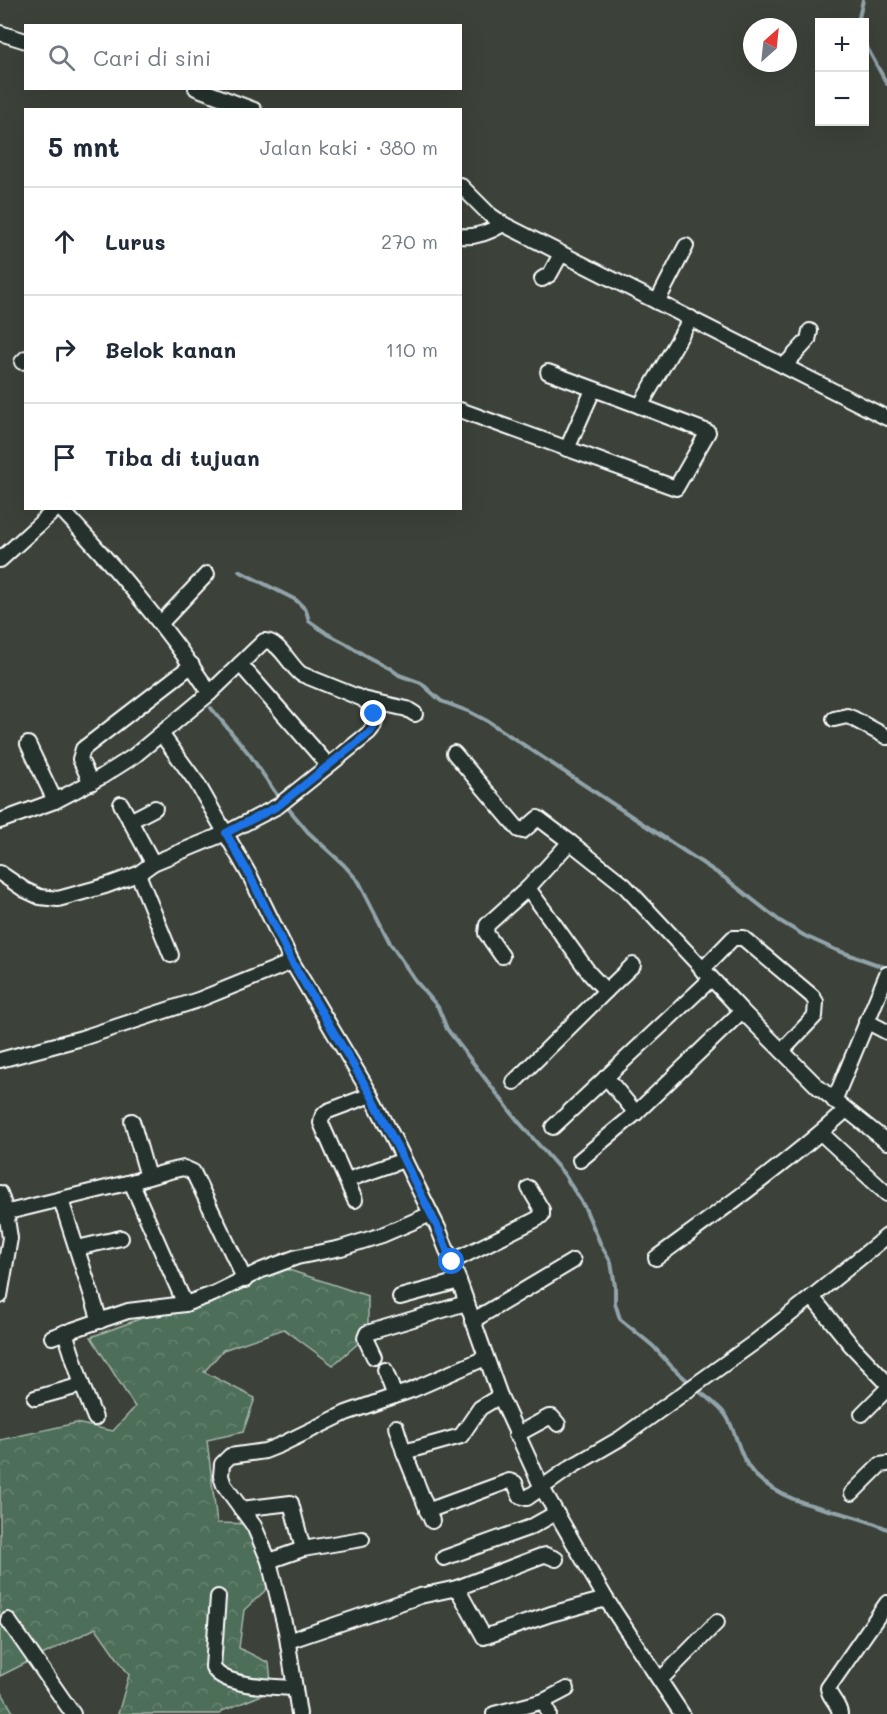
<!DOCTYPE html>
<html lang="id">
<head>
<meta charset="utf-8">
<style>
	:root { --surface:#fff; --page:#f2f2f3; --text:#1f2937; --muted:#747a83; --line:#e0e1e3 }
	body { margin:0; font-family:Mali,sans-serif; background:var(--page); color:var(--text) }
	.controls { position:absolute; right:18px; top:18px; display:grid; overflow:hidden; border-radius:0px; box-shadow:0 6px 24px #0002 }
	.controls button { width:54px; height:54px; display:grid; place-items:center; padding:0; border:0; border-bottom:2px solid var(--line); background:var(--surface); color:var(--text); font:30px sans-serif }
	.compass { position:absolute; left:743px; top:18px; width:54px; height:54px; border-radius:50%; background:var(--surface); box-shadow:0 6px 24px #0002; rotate:27deg }
	.stop { position:absolute; width:18px; height:18px; margin:-14px; border:4px solid #1a73e8; border-radius:50%; background:#fff }
	.stop.end { background:#1a73e8; border-color:#fff; box-shadow:0 2px 6px #0008 }
	.list { margin:0; padding:0; list-style:none }
	h2 { display:flex; justify-content:space-between; align-items:center; height:78px; margin:0; padding:0 24px; font-size:26px }
	h2 small { font-size:20px; font-weight:400; color:var(--muted) }
	.list li { display:grid; grid-template-columns:39px 1fr auto; gap:18px; align-items:center; box-sizing:border-box; height:108px; padding:0 24px; border-top:2px solid var(--line) }
	.list b { display:block; font-size:22px; white-space:nowrap }
	.list em { font-size:20px; font-style:normal; color:var(--muted) }
	.icon { flex:none; width:33px; height:33px; fill:none; stroke:currentColor; stroke-width:2; stroke-linecap:round; stroke-linejoin:round }
	.map { position:relative; flex:none; width:887px; height:1714px; overflow:hidden }
	.search { position:absolute; background:var(--surface); box-shadow:0 6px 24px #0002; left:24px; top:24px; width:438px; height:66px; display:flex; align-items:center; gap:15px; box-sizing:border-box; padding:0 21px; border-radius:0px; color:var(--muted); font-size:22px }
	.panel { position:absolute; background:var(--surface); box-shadow:0 6px 24px #0002; left:24px; top:108px; width:438px; height:402px; border-radius:0px }
	.map>svg:first-child { display:block }
	.forest { fill:url(#forest-crowns); stroke:#a6b6ac; stroke-width:1.5 }
	.lines { fill:none; stroke-linecap:round; stroke-linejoin:round }
	.stream { stroke:#92a4aa; stroke-width:4 }
	.minor-casing { stroke:#fff; stroke-width:18 }
	.minor { stroke:#26332d; stroke-width:14 }
	.route { stroke:#1a73e8; stroke-width:8 }
</style>
</head>
<body>
<div class="map">
<svg width="887" height="1714" viewBox="0 0 887 1714">
	<defs>
		<pattern id="forest-crowns" width="20" height="18" patternUnits="userSpaceOnUse" patternTransform="scale(1.5)"><rect width="20" height="18" fill="#4d6e59"/><path d="M2 6a3 3 0 1 1 6 0M12 15a3 3 0 1 1 6 0" fill="none" stroke="#688472"/></pattern>
	</defs>
	<rect width="100%" height="100%" fill="#3c423a"/>
	<filter id="ink" filterUnits="userSpaceOnUse"><feTurbulence type="fractalNoise" baseFrequency=".0167" numOctaves="2"/><feDisplacementMap in="SourceGraphic" scale="12" xChannelSelector="R" yChannelSelector="G"/><feConvolveMatrix kernelMatrix="1 2 1 2 8 2 1 2 1" color-interpolation-filters="sRGB"/></filter>
	<g filter="url(#ink)">
		<g class="forest">
			<path d="M280,1267l88,29v39l-35,30 -49,-36 -61,21 -19,22 51,26 -12,34 -36,8 10,83 37,1 14,64 -24,22 -5,38 30,15 3,28 -50,20 -2,3h-102l11,-39 -33,-47 -96,48v-236l76,-17 37,8 22,-24 -44,-70z"/>
			<path d="M0,1689l14,25h-14z"/>
		</g>
		<g class="lines">
			<g class="stream">
				<path d="M858,22l5,-22"/>
				<path d="M864,42l23,42"/>
				<path d="M239,571l57,29 10,10 3,11 17,12 21,11 17,11 27,14 8,6 22,8 20,18 29,11 19,10 236,156 55,43 25,15 31,14 51,18"/>
				<path d="M211,708l39,47 27,40 31,37 36,33 15,17 31,61 25,37 23,27 9,22 71,92 46,53 21,34 16,37 10,17 4,24v17l5,16 33,27 19,21 19,17"/>
				<path d="M696,1389c10,8 24,17 31,28 11,19 12,41 28,58 36,35 90,33 132,54"/>
			</g>
			<g class="minor-casing">
				<g id="minor">
					<path d="M0,33l26,8"/>
					<path d="M196,88l58,22"/>
					<path d="M460,185l30,30 13,9 384,194"/>
					<path d="M460,236c16,2 30,-4 43,-12"/>
					<path d="M542,279l8,-5 11,-20"/>
					<path d="M657,302l29,-56"/>
					<path d="M22,362l4,-4"/>
					<path d="M785,365l23,-25 2,-9"/>
					<path d="M548,372l92,34"/>
					<path d="M460,410l216,78 32,-56 -68,-26 51,-88"/>
					<path d="M567,449l26,-59"/>
					<path d="M60,508c55,59 106,118 150,185"/>
					<path d="M0,560l57,-52"/>
					<path d="M161,623l46,-49"/>
					<path d="M240,664l88,101"/>
					<path d="M363,699l44,10 8,5"/>
					<path d="M834,719l13,-3 5,2 35,19"/>
					<path d="M162,735l35,48 54,95 41,84 79,133 21,40 47,95 20,51 41,115 42,92 64,111 76,115"/>
					<path d="M28,744l27,57"/>
					<path d="M454,753l65,77 4,1 15,-13 32,24"/>
					<path d="M91,783l-11,-24 3,-10 109,-84"/>
					<path d="M121,804l32,59"/>
					<path d="M0,821l55,-20 46,-24 33,-21 76,-63 54,-52c15,-1 25,24 37,33l62,25c11,10 17,22 6,34l-91,73 -52,27 -73,30 -15,11 -33,12 -47,13 -18,-2 -15,-7 -25,-17"/>
					<path d="M130,821l25,-13"/>
					<path d="M138,874l33,81"/>
					<path d="M502,956l-16,-23 1,-8 41,-37"/>
					<path d="M702,970l31,-32h10l69,58 4,6 -1,14 -33,35"/>
					<path d="M606,991l27,-26"/>
					<path d="M866,1021l21,11"/>
					<path d="M0,1060l82,-22 116,-38 94,-38"/>
					<path d="M606,1077l30,36"/>
					<path d="M514,1082l92,-91 -16,-17 -62,-86 42,-46 54,43 118,126 76,76 69,55"/>
					<path d="M834,1101l53,-127"/>
					<path d="M132,1121l16,56"/>
					<path d="M553,1127l158,-148"/>
					<path d="M821,1133l66,61"/>
					<path d="M580,1160l56,-47 106,-102"/>
					<path d="M347,1180l57,-20"/>
					<path d="M131,1182l54,122"/>
					<path d="M0,1193l6,19 4,26 -10,58"/>
					<path d="M61,1200l39,121"/>
					<path d="M355,1200l-34,-77c0,-6 2,-9 7,-12l43,-16"/>
					<path d="M0,1214l131,-32 39,-11 14,-3 9,4 52,108"/>
					<path d="M887,1236l-75,61 39,48 36,38"/>
					<path d="M77,1248l44,-10"/>
					<path d="M656,1258c64,-47 130,-94 189,-147"/>
					<path d="M451,1262l86,-43 5,-4v-5l-13,-22"/>
					<path d="M400,1297l59,-16"/>
					<path d="M472,1321l101,-60"/>
					<path d="M65,1332l17,53 13,33"/>
					<path d="M52,1337l76,-26 57,-7 28,-10 49,-24 35,-13 44,-9 41,-13 49,-21"/>
					<path d="M374,1357l-9,-19 2,-5 99,-30"/>
					<path d="M385,1370l10,26"/>
					<path d="M35,1398l47,-13"/>
					<path d="M862,1414l25,-25"/>
					<path d="M396,1427l8,25"/>
					<path d="M516,1435l33,-18h3l6,7"/>
					<path d="M852,1493l28,-28 7,-1"/>
					<path d="M241,1509l50,-6 12,46 59,-10"/>
					<path d="M427,1511l82,-30 6,2 5,13 7,2 44,-31 50,-29 134,-96 57,-45"/>
					<path d="M432,1521l-28,-69 57,-16 19,-28 20,-12"/>
					<path d="M444,1558l87,-31 25,-14"/>
					<path d="M269,1561l34,-12"/>
					<path d="M457,1588l27,49 67,-23 55,-15"/>
					<path d="M218,1597l-5,70c9,20 62,20 82,21"/>
					<path d="M8,1620l65,94"/>
					<path d="M288,1641l132,-45 37,-8 84,-32 5,-1 10,4"/>
					<path d="M660,1680l57,-58"/>
					<path d="M544,1701l23,-12"/>
					<path d="M299,1714l-13,-83 -17,-70 -15,-35 -30,-41 -3,-9 1,-12 8,-8 35,-5 15,-6 66,-32 66,-23 73,-32"/>
					<path d="M494,1714l50,-13 5,13"/>
					<path d="M840,1714c-1,-11 -11,-16 -12,-26l59,-85"/>
				</g>
			</g>
			<use href="#minor" class="minor"/>
		</g>
	</g>
	<g class="lines" filter="url(#ink)">
		<path class="route" d="M374,714v13l-5,6 -91,73 -52,27 25,45 41,84 79,133 68,135 13,32"/>
	</g>
</svg>
<div class="controls">
<button>+</button>
<button>−</button>
</div>
<svg class="compass" viewBox="-18 -18 36 36"><path d="M0-13l5 13h-10z" fill="#e53935"/><path d="M0 13l5-13h-10z" fill="#747a83"/></svg>
<div class="stop" style="left:452px;top:1262px"></div>
<div class="stop end" style="left:374px;top:714px"></div>
<div class="search"><svg class="icon" aria-label="search" viewBox="0 0 24 24"><circle cx="10" cy="10" r="6"/><path d="M15 15l6 6"/></svg>Cari di sini</div>
<section class="panel">
<h2>5 mnt<small>Jalan kaki · 380 m</small></h2>
<ul class="list">
<li><svg class="icon" aria-label="ahead" viewBox="0 0 24 24"><path d="M12 20V5M6 11l6-6 6 6"/></svg><div><b>Lurus</b></div><em>270 m</em></li>
<li><svg class="icon" aria-label="right" viewBox="0 0 24 24"><path d="M7 20v-9h11M14 6l5 5-5 5"/></svg><div><b>Belok kanan</b></div><em>110 m</em></li>
<li><svg class="icon" aria-label="arrive" viewBox="0 0 24 24"><path d="M6 21V4h12l-3 4 3 4H6"/></svg><div><b>Tiba di tujuan</b></div></li>
</ul>
</section>
</div>
</body>
</html>
